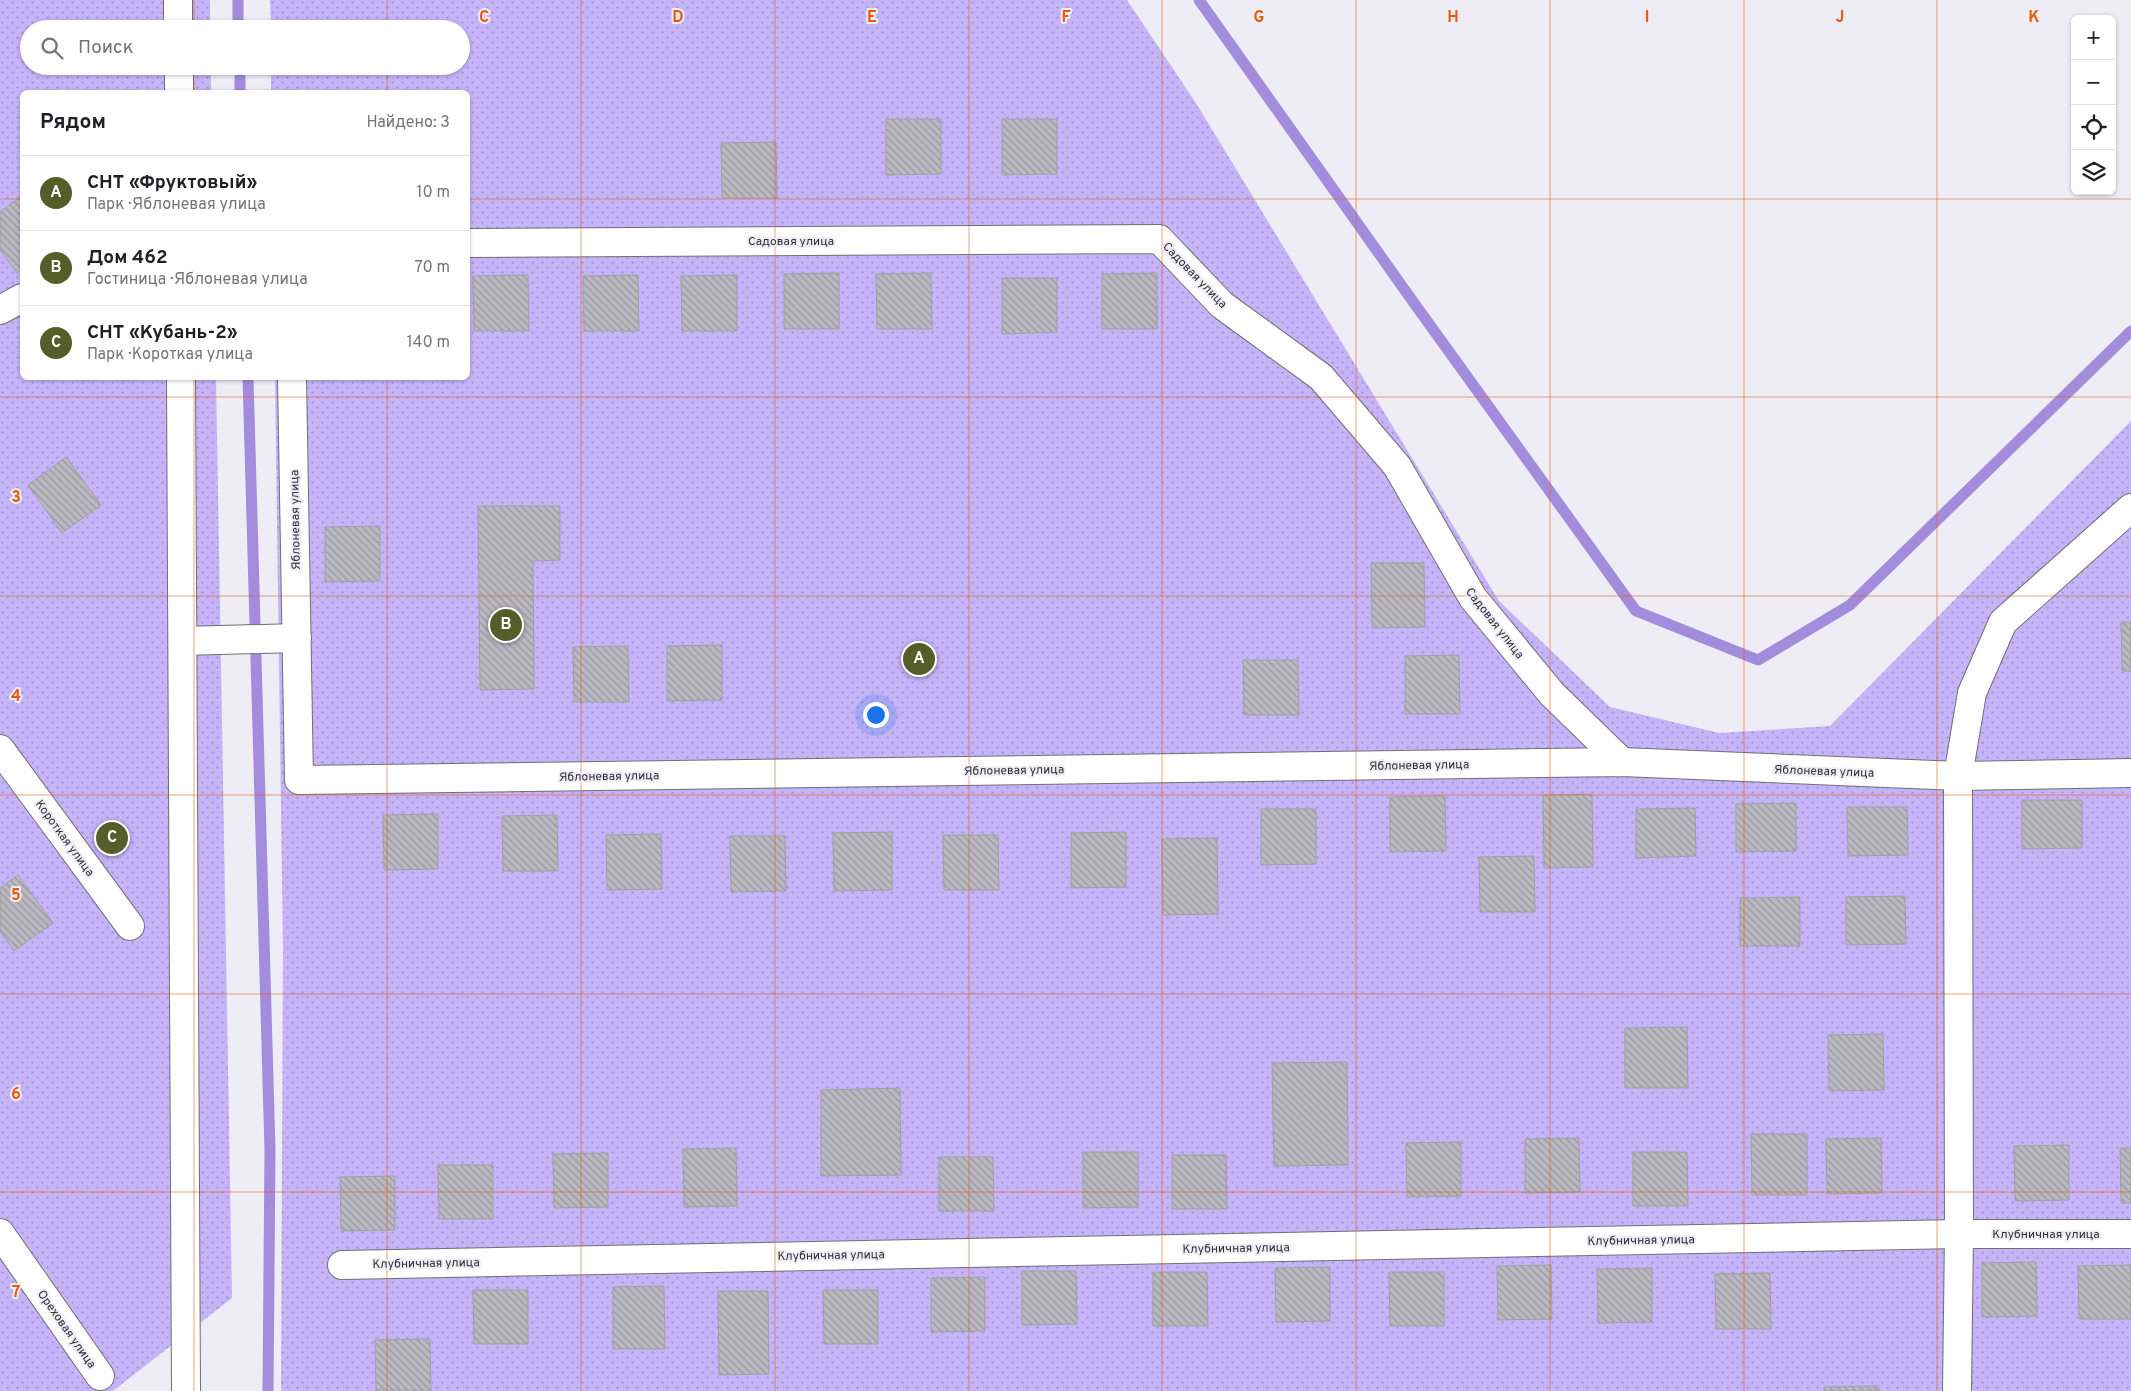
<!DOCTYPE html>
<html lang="ru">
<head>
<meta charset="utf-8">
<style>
	:root { --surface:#fff; --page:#f2f2f2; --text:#202124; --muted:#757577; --line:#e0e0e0; --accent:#555d2b }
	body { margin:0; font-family:Overpass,sans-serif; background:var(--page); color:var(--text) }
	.controls { position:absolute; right:15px; top:15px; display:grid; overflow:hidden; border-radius:8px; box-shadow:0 1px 4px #0004 }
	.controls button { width:45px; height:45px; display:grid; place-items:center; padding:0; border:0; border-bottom:1px solid var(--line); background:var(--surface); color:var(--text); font:25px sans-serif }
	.you { position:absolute; left:875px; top:714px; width:18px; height:18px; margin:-12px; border:4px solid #fff; border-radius:50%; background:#1a73e8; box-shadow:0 0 0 8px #1a73e833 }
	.badge { display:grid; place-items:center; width:32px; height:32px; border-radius:50%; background:var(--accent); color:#fff; font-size:16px; font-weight:700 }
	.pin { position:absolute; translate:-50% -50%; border:2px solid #fff; box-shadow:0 1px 5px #0006 }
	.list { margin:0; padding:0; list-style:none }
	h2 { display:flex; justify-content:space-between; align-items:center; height:65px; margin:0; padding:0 20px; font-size:21px }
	h2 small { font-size:16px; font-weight:400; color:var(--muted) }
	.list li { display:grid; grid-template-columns:32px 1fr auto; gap:15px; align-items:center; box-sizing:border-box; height:75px; padding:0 20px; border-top:1px solid var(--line) }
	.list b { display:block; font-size:19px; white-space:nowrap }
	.list p { margin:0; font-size:16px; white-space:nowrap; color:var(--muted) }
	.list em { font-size:16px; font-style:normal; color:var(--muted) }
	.icon { flex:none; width:28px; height:28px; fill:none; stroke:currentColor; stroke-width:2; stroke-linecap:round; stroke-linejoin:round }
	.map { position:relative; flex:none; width:2131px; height:1391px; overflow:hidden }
	.search { position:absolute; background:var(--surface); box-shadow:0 1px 4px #0004; left:20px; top:20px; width:450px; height:55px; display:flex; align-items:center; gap:12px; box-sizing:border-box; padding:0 18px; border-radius:28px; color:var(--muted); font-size:19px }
	.panel { position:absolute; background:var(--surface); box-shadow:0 1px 4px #0004; left:20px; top:90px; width:450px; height:290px; border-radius:8px }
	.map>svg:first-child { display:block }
	.garden { fill:url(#garden-dots) }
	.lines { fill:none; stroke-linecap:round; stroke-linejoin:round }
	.stream { stroke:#a38cdc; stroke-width:11 }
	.building { fill:url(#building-back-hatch); stroke:#a09fa7 }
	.minor-casing { stroke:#706f76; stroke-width:30 }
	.minor { stroke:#fff; stroke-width:28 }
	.grid { fill:none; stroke:#e8590c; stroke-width:1; stroke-opacity:0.55 }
	.labels { text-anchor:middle; stroke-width:4; stroke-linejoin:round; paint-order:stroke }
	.street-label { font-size:12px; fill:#313134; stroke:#eeecf5 }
	.grid-label { font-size:16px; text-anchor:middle; font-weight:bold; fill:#e8590c; stroke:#eeecf5; stroke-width:4; stroke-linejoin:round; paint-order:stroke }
</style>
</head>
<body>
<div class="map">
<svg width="2131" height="1391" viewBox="0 0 2131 1391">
	<defs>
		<pattern id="garden-dots" width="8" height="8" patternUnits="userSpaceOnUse" patternTransform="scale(1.25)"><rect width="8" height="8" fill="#c6b4f8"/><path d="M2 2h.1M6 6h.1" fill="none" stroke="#a193ca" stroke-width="1.8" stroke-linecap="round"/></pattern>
		<pattern id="building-back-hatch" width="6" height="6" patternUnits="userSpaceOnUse" patternTransform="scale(1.25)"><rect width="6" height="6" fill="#bab9c1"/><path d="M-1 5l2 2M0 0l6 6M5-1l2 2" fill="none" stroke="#98979e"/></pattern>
	</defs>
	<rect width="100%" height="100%" fill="#eeecf5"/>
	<g class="garden">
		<path d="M0,0h210v29h-181v37h182v26h-189v286h194l16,920 -119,93h-113z"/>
		<path d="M270,0h857l67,100 305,501 111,106 109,26 111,-7 301,-305v970h-1850l2,-442 -8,-571h193v-286h-197v-26h190v-37h-190z"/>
	</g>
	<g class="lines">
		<g class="stream">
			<path d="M238,0v29"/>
			<path d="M1199,0l215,303 222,308 122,49 92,-55 281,-274"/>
			<path d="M240,66v26"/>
			<path d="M248,378l22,772 -2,241"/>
		</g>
	</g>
	<g class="building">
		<path d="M886,119h55v55l-55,1z"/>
		<path d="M1002,119h55v55l-55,1z"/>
		<path d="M776,142l1,56h-55l-1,-55z"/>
		<path d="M20,197l2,3v69l-5,4 -17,-23v-38z"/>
		<path d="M839,273v56h-55v-55z"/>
		<path d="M931,273l1,56h-55l-1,-55z"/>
		<path d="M1157,273v56h-55v-55z"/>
		<path d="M528,275l1,56h-55l-1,-55z"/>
		<path d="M638,275l1,56h-55l-1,-55z"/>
		<path d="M737,275v56h-55l-1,-55z"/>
		<path d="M1002,278h55v54l-55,2z"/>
		<path d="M66,457l35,48 -39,28 -34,-48z"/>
		<path d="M478,506h82v54l-27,1 1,128 -54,1z"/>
		<path d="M380,526v55l-55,1v-55z"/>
		<path d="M1371,563h53l1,64 -53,1z"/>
		<path d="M2121,622h10v49h-9z"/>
		<path d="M722,645v55l-55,1v-55z"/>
		<path d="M628,646l1,56h-55l-1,-55z"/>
		<path d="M1459,655l1,59h-55v-58z"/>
		<path d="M1243,660h55l1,55h-55z"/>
		<path d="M1592,794l1,73 -49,1 -1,-73z"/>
		<path d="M1445,796l1,55 -56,1v-55z"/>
		<path d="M2022,800h60v48l-60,1z"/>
		<path d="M1796,803v48l-60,1v-48z"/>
		<path d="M1847,807h60l1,48 -60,1z"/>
		<path d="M1695,808l1,48 -60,2v-49z"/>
		<path d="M1261,809h55v55l-55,1z"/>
		<path d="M438,814v55l-54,1 -1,-55z"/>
		<path d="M557,815l1,56h-55l-1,-55z"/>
		<path d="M892,832v58l-58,1 -1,-58z"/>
		<path d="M1126,832v55l-55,1v-55z"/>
		<path d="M661,834l1,55 -55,1 -1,-55z"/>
		<path d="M943,835h55l1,55h-55z"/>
		<path d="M730,836h55l1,55 -55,1z"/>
		<path d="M1217,838l1,76 -55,1 -1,-76z"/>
		<path d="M1534,856l1,56h-55l-1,-55z"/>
		<path d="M18,875l35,48 -39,28 -14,-20v-43z"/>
		<path d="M1905,896l1,48 -60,1v-48z"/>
		<path d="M1800,897v49h-60v-48z"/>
		<path d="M1687,1027l1,61h-63v-60z"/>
		<path d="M1883,1034l1,56 -55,1 -1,-56z"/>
		<path d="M1347,1062l1,103 -74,1 -2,-103z"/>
		<path d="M900,1088l1,87 -80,1v-86z"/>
		<path d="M1751,1134h56v61h-55z"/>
		<path d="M1579,1138l1,54 -55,1v-54z"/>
		<path d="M1881,1138l1,55 -55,1 -1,-55z"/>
		<path d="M1461,1142v54l-54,1 -1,-54z"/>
		<path d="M2069,1145v55l-54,1 -1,-55z"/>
		<path d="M736,1148l1,58 -53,1 -1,-58z"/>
		<path d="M2120,1148h11v55h-10z"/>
		<path d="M1083,1152h55v55l-55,1z"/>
		<path d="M1633,1152h54l1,54h-55z"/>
		<path d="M608,1153v54l-54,1 -1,-54z"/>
		<path d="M1172,1155h54l1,54h-55z"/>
		<path d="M939,1157h54l1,54h-55z"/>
		<path d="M438,1165h55v54h-54z"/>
		<path d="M395,1176v54l-54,1 -1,-54z"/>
		<path d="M2036,1262l1,54 -55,1v-54z"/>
		<path d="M1551,1265l1,54 -54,1 -1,-54z"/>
		<path d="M2131,1265v54h-52l-1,-53z"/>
		<path d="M1330,1267v54l-54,1 -1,-54z"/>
		<path d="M1652,1268v54l-54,1 -1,-54z"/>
		<path d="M1022,1271h54l1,53 -55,1z"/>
		<path d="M1153,1272h54l1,54h-55z"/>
		<path d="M1389,1272h55v54h-54z"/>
		<path d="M1770,1273l1,56h-55l-1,-55z"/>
		<path d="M985,1277v54l-54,1v-54z"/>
		<path d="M664,1286l1,63h-52v-62z"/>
		<path d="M473,1290h55v54h-54z"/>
		<path d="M823,1290h55v54h-54z"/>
		<path d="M718,1291h50l1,83 -50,1z"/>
		<path d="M430,1339l1,52h-55l-1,-51z"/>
		<path d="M1879,1386v5h-55v-4z"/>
	</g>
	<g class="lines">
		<g class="minor-casing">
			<g id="minor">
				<path d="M178,0v29"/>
				<path d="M179,66v26"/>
				<path d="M468,243l691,-4 63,66 99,72 76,89 76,132 79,96 70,68"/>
				<path d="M0,310l22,-12"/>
				<path d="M181,378l5,1013"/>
				<path d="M292,378l7,402 1323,-18 336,14 173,-3"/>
				<path d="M183,641l114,-3"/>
				<path d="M0,749l130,177"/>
				<path d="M0,1233l100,143"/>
				<path d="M342,1265l1617,-31h172"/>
				<path d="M1957,1391l2,-157 -1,-458 14,-83 31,-71 128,-114"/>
			</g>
		</g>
		<use href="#minor" class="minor"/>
	</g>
	<path class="grid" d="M194,0v29M387,0v29M581,0v1391M775,0v1391M969,0v1391M1162,0v1391M1356,0v1391M1550,0v1391M1744,0v1391M1937,0v1391M194,66v26M387,66v26M0,199h22M468,199h1663M194,378v1013M387,378v1013M0,397h2131M0,596h2131M0,795h2131M0,994h2131M0,1192h2131"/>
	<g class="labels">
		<g class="street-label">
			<text x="791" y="245">Садовая улица</text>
			<text transform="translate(1195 275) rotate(46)" y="4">Садовая улица</text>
			<text transform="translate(295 520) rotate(-91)" y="4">Яблоневая улица</text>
			<text transform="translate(1495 623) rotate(52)" y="4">Садовая улица</text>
			<text transform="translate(1419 765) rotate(-1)" y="4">Яблоневая улица</text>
			<text transform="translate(1014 770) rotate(-1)" y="4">Яблоневая улица</text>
			<text transform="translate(1824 771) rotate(2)" y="4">Яблоневая улица</text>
			<text transform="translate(609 776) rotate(-1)" y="4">Яблоневая улица</text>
			<text transform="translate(65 838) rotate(54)" y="4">Короткая улица</text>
			<text x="2046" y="1238">Клубничная улица</text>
			<text transform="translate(1641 1240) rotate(-1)" y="4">Клубничная улица</text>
			<text transform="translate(1236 1248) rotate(-1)" y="4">Клубничная улица</text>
			<text transform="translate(831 1255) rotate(-1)" y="4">Клубничная улица</text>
			<text transform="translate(426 1263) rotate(-1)" y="4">Клубничная улица</text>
			<text transform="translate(67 1329) rotate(55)" y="4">Ореховая улица</text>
		</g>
	</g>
	<g class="grid-label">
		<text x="484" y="22">C</text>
		<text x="678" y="22">D</text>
		<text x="872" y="22">E</text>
		<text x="1066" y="22">F</text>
		<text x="1259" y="22">G</text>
		<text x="1453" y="22">H</text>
		<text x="1647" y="22">I</text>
		<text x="1840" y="22">J</text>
		<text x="2034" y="22">K</text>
		<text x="16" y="502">3</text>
		<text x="16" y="701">4</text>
		<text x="16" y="900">5</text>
		<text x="16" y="1099">6</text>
		<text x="16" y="1297">7</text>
	</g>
</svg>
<div class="controls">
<button>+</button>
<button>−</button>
<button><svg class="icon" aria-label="locate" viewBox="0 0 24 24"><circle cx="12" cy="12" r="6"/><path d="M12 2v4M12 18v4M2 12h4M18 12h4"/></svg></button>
<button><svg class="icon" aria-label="layers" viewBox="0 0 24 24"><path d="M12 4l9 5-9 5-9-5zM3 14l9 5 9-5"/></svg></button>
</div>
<div class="you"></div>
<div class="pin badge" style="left:919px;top:659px">A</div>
<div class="pin badge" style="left:506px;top:625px">B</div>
<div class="pin badge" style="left:112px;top:838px">C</div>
<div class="search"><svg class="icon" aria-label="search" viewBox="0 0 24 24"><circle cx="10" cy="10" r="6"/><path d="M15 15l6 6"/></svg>Поиск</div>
<section class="panel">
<h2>Рядом<small>Найдено: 3</small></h2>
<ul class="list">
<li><span class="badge">A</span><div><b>СНТ «Фруктовый»</b><p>Парк · Яблоневая улица</p></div><em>10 m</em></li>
<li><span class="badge">B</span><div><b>Дом 462</b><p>Гостиница · Яблоневая улица</p></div><em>70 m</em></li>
<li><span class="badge">C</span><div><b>СНТ «Кубань-2»</b><p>Парк · Короткая улица</p></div><em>140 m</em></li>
</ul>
</section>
</div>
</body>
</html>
